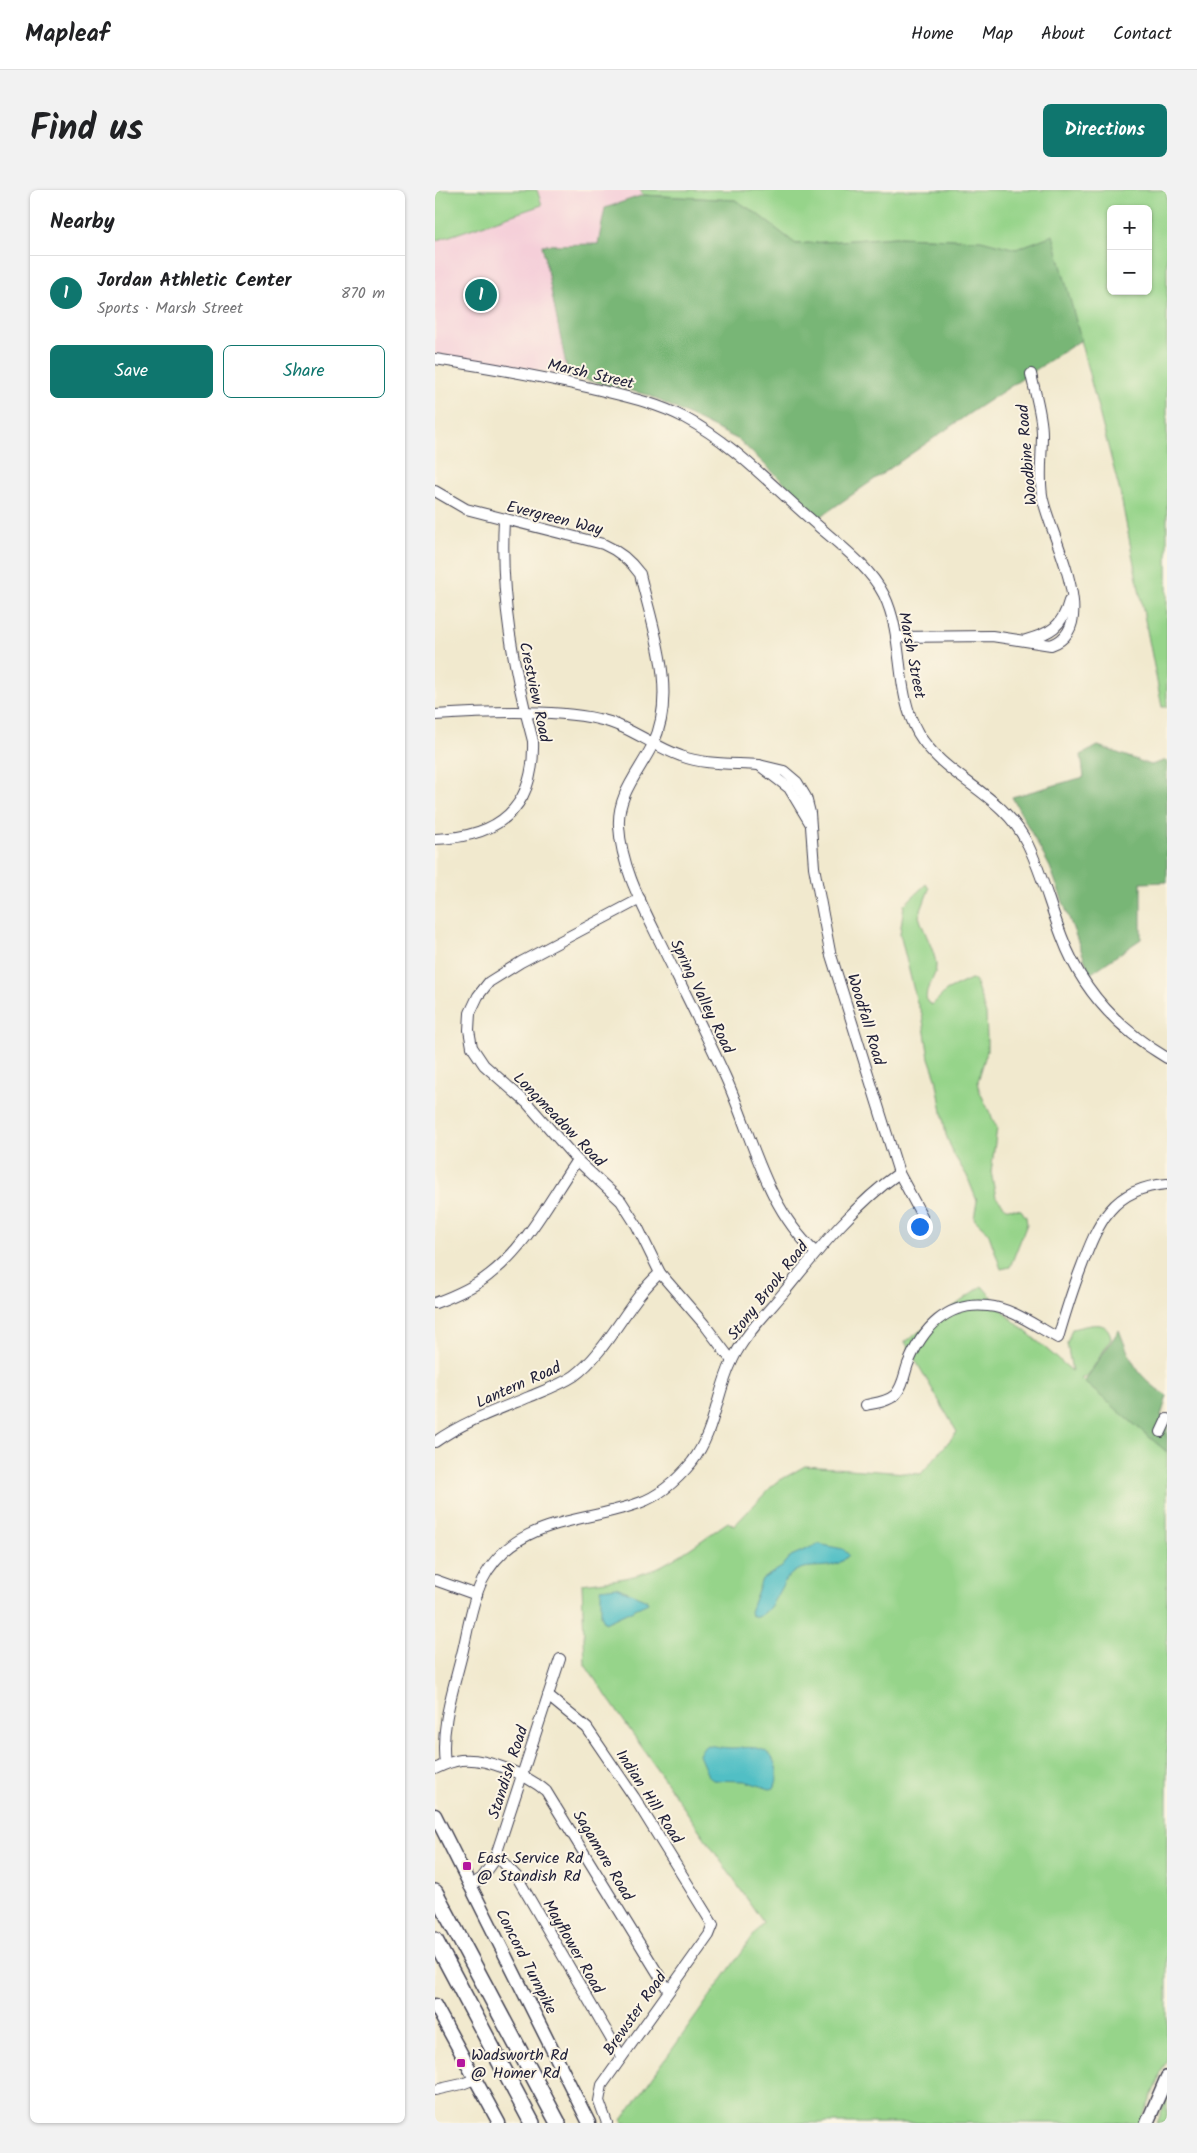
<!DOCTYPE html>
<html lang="en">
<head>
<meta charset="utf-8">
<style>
	:root { --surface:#fff; --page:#f2f2f2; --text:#202124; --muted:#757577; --line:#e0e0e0; --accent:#0f766e }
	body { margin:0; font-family:Kalam,sans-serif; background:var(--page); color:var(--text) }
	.controls { position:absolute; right:15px; top:15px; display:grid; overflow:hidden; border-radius:8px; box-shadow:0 1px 4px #0004 }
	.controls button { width:45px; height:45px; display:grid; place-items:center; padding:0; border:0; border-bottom:1px solid var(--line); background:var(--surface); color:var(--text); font:25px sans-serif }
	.you { position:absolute; left:484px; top:1036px; width:18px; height:18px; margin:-12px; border:4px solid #fff; border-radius:50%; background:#1a73e8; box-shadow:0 0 0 8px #1a73e833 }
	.badge { display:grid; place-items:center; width:32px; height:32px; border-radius:50%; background:var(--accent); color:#fff; font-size:16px; font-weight:700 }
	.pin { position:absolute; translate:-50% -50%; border:2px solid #fff; box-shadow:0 1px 5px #0006 }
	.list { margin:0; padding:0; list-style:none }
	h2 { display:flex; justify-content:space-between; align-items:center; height:65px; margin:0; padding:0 20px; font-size:21px }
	h2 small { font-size:16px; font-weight:400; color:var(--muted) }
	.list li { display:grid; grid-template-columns:32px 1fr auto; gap:15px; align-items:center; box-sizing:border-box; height:75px; padding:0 20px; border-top:1px solid var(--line) }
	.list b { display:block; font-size:19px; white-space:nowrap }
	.list p { margin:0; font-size:16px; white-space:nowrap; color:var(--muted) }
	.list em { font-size:16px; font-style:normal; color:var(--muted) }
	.actions { display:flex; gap:10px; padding:15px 20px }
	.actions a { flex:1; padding:11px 0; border:1px solid var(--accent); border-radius:8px; text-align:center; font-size:18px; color:var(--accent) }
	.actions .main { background:var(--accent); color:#fff }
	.map { position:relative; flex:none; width:732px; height:1933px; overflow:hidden; border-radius:8px }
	header { display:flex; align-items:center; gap:30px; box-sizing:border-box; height:70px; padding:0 25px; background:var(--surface); border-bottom:1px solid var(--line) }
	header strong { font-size:24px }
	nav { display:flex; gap:28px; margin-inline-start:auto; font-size:18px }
	.intro { display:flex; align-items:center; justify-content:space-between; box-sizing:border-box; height:120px; padding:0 30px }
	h1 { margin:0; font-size:35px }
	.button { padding:12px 22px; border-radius:8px; background:var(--accent); color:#fff; font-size:18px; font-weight:700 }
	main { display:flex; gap:30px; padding:0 30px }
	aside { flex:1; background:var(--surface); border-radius:8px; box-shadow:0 1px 4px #0004 }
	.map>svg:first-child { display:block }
	.built { fill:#f5cfd9 }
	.green { fill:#96d48a; stroke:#5c7b62; fill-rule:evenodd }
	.forest { fill:#78b676; stroke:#4d6c58 }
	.water { fill:#51bfc5; stroke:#3a7080 }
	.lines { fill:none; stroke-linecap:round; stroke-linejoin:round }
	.minor-casing { stroke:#414051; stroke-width:12 }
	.major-casing { stroke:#414051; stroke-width:15 }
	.highway-casing { stroke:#414051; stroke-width:18 }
	.minor { stroke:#fff; stroke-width:10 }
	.major { stroke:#fff; stroke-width:12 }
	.highway { stroke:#fff; stroke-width:15 }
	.poi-dot { fill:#b5179e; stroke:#fcf5e5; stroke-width:2 }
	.labels { text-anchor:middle; stroke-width:4; stroke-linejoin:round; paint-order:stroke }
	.street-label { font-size:16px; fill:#22223b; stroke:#fcf5e5 }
	.poi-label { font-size:16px; fill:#22223b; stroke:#fcf5e5; text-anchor:start }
</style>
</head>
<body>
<header>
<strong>Mapleaf</strong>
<nav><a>Home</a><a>Map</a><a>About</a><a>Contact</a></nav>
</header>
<div class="intro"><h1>Find us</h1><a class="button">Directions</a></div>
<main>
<aside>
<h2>Nearby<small></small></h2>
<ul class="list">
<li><span class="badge">1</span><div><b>Jordan Athletic Center</b><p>Sports · Marsh Street</p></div><em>870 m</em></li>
</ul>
<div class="actions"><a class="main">Save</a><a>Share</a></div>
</aside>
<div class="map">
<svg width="732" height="1933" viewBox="0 0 732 1933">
	<rect width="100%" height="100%" fill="#fcf5e5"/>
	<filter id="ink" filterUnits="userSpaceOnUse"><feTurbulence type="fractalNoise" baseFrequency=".02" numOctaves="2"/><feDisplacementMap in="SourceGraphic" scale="10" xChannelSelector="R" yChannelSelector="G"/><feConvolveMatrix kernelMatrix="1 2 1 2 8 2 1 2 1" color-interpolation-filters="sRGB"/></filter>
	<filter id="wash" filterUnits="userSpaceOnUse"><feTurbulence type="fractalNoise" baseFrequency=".0096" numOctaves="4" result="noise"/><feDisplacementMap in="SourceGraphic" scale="20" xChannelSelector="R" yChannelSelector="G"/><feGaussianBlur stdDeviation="1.12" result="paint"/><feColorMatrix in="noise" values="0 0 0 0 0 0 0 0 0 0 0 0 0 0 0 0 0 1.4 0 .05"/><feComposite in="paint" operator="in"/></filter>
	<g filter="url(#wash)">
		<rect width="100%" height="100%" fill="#f1e9ce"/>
		<path class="built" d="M0,0h205l3,5 -38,13 -7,36 -56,2 26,129 -133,-21z"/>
		<g class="green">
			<path d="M0,0h102l5,15 -107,36z"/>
			<path d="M205,0h527v517h-5l-42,-215 -47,-179 -57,-64 -65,-10 -55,-2 -101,7 -39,-31 -21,-13 -92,-5zM676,19h37v82h-37z"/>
			<path d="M491,694l3,5 -10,27c4,15 16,34 17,49 1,14 -13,21 -9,37l5,3 14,-14 25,-12 4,1 11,34 1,24v13l-9,30 2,11 17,36 -6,44 5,25 10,11 15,2 5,7 1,7 -17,43 -9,2 -13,-37 -14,-13 3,-18 -10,-25 -13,-21 -8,-20 -10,-57 -7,-20 -7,-44 -5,-11 -17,-69 4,-29z"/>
			<path d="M547,1096l26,30 64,55 -5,-28 5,-14c15,-3 37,-12 39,10l-22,35 -8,5 86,73v607l-27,64h-516l-2,-3 141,-198 -178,-257 -3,-81c23,-3 47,-5 68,-13 28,-12 53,-32 78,-49l6,4 41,-43 30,-17 116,8 36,-42 -52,-90z"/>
			<path d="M732,1907v26h-10z"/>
		</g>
		<g class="forest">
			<path d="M208,5l92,5 21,13 40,31 100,-7 85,3 35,9 37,-14 28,105 -111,73 -150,104 -81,-77 -91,-45 -80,-20 -26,-130 56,-1 7,-36z"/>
			<path d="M663,556l53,19 16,-5v122l-26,1v56l-51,35 -40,-107 -38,-70 72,-20 -3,-22z"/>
			<path d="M684,1140c13,33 17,45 48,66l-6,20 6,3v33l-83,-70z"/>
		</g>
		<g class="water">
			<path d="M383,1354l25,5 6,6c-16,19 -38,6 -55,17 -16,11 -18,38 -37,45l-6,-2 -1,-3 12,-33 20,-12 9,-11z"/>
			<path d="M181,1397l31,13 1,3 -43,20 -4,-8v-26z"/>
			<path d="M272,1555c7,1 16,3 24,3 17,0 37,-5 44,16 3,8 3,16 -1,24l-4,1 -25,-8 -32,-1 -5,-4 -9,-21 3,-6z"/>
		</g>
	</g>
	<g filter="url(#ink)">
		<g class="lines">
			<g class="minor-casing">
				<g id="minor">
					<path d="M0,169c53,8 104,17 156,29 32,8 64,14 94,30 47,25 83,64 123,99 26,24 60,47 76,78 21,43 10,96 34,138 28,47 84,58 110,112 14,29 22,61 34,92 20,54 56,92 105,121"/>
					<path d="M0,301l31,18 137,35c16,7 27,16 37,30 12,52 38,118 13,170 -13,27 -36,50 -34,82 2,40 23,79 40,114 22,45 45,90 66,136 27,59 40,130 90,176"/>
					<path d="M461,447l96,-1 59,9c53,-18 -4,-115 -9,-150 -3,-20 0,-40 0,-61 0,-19 -7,-41 -11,-60"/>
					<path d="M591,450c25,-7 36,-13 43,-39"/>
					<path d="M0,525c46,-3 119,-6 163,4 30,6 54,27 83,37 23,9 53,7 78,9"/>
					<path d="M375,633l-21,-35 -30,-23 25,6 13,11 9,15 4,16 4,54 16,85 69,221 23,43"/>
					<path d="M0,649c64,-2 100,-31 98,-98 -20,-73 -33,-145 -29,-221"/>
					<path d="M205,709l-119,63 -32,20 -11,14 -8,17 -1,17 3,17 12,18 43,38 50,57 44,41 16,25 23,47 44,51 28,37"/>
					<path d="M0,1113c19,-7 38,-15 54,-28 39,-30 61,-76 88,-115"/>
					<path d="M431,1215c9,-2 21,-3 29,-10 8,-8 9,-20 13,-31 14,-35 39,-63 80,-58 24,2 49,21 70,32 7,-24 14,-47 23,-70 17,-45 31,-80 86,-84"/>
					<path d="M726,1242l6,-13"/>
					<path d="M0,1252c28,-20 62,-32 94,-45 14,-6 31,-12 45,-21 35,-26 53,-74 86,-103"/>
					<path d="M0,1390l42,15"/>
					<path d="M113,1506l39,32 47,69 79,128 -4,10 -107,150 -3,16 8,22"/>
					<path d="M10,1574c-5,-39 9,-76 18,-114 5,-22 9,-48 19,-69 32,-64 100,-57 157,-78 21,-7 39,-24 53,-41 23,-30 24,-68 40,-101 12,-26 35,-48 53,-70 35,-43 69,-86 114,-118"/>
					<path d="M0,1579c8,-4 17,-8 26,-9 25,-3 66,15 85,31l122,199"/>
					<path d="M61,1665l21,22 104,179"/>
					<path d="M34,1696l13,-8 12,-17 66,-202"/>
					<path d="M0,1900l27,-6 13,-5"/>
				</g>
			</g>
			<g class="major-casing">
				<g id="major">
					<path d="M0,1625l154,308"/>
					<path d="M0,1815l64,118"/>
					<path d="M712,1933l20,-46"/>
				</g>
			</g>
			<g class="highway-casing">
				<g id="highway">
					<path d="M0,1702l123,231"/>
					<path d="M0,1750l97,183"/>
				</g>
			</g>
			<use href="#minor" class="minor"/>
			<use href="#major" class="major"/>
			<use href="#highway" class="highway"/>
		</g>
	</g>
	<g class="poi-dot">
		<rect x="27" y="1671" width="10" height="10" rx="2.5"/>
		<rect x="21" y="1868" width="10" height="10" rx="2.5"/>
	</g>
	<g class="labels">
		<g class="street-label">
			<text transform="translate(156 183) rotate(13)" y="6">Marsh Street</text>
			<text transform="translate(591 265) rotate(-95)" y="6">Woodbine Road</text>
			<text transform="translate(120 327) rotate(14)" y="6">Evergreen Way</text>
			<text transform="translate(478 465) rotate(79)" y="6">Marsh Street</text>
			<text transform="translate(101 502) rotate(78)" y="6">Crestview Road</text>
			<text transform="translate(268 806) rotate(64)" y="6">Spring Valley Road</text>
			<text transform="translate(432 829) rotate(73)" y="6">Woodfall Road</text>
			<text transform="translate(125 929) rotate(46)" y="6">Longmeadow Road</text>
			<text transform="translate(332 1100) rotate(-52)" y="6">Stony Brook Road</text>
			<text transform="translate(83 1194) rotate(-24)" y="6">Lantern Road</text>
			<text transform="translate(72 1582) rotate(-72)" y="6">Standish Road</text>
			<text transform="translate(215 1606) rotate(57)" y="6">Indian Hill Road</text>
			<text transform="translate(169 1665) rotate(59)" y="6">Sagamore Road</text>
			<text transform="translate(139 1756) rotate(60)" y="6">Mayflower Road</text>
			<text transform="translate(92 1771) rotate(63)" y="6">Concord Turnpike</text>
			<text transform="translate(199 1823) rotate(-55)" y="6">Brewster Road</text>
		</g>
		<g class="poi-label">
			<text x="42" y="1673">East Service Rd<tspan x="42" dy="18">@ Standish Rd</tspan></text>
			<text x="36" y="1870">Wadsworth Rd<tspan x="36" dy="18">@ Homer Rd</tspan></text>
		</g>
	</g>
</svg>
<div class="controls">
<button>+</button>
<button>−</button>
</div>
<div class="you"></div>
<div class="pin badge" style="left:46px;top:105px">1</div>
</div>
</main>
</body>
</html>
